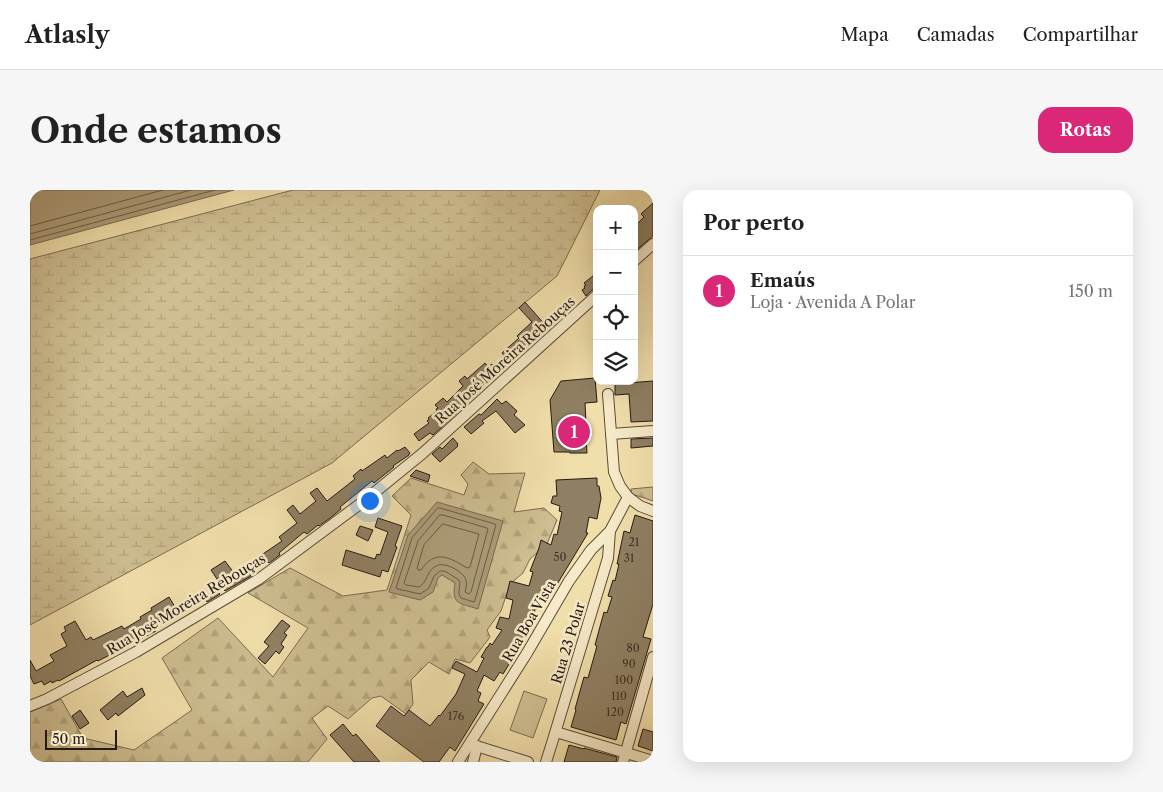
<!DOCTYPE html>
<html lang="pt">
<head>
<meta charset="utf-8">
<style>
	:root { --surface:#fff; --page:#f6f6f6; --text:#222; --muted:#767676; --line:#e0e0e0; --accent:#db2777 }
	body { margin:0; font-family:"Libre Caslon Text",serif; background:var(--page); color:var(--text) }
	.controls { position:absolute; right:15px; top:15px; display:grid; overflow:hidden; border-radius:10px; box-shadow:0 5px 20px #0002 }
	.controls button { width:45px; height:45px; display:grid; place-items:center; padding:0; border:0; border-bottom:1px solid var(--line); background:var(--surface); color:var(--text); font:25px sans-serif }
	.scale { position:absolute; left:15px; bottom:12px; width:72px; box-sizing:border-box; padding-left:5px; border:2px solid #261a14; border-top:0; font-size:14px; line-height:18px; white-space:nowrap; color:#261a14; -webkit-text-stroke:4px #f6eac8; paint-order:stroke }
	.you { position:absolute; left:339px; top:310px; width:18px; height:18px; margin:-12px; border:4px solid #fff; border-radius:50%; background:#1a73e8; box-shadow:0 0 0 8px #1a73e833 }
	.badge { display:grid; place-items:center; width:32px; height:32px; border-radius:50%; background:var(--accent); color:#fff; font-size:16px; font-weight:700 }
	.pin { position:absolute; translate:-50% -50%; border:2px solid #fff; box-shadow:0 1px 5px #0006 }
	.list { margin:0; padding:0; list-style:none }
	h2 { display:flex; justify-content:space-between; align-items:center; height:65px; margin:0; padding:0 20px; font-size:21px }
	h2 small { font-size:16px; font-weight:400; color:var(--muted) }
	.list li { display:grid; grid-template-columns:32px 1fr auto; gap:15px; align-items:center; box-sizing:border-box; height:70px; padding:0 20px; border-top:1px solid var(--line) }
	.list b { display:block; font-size:19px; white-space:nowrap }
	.list p { margin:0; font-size:16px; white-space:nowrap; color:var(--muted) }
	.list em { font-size:16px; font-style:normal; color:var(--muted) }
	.icon { flex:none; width:28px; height:28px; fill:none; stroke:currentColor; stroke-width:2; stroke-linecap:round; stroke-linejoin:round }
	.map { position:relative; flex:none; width:623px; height:572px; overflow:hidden; border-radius:15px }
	header { display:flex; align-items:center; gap:30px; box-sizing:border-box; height:70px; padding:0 25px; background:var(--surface); border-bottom:1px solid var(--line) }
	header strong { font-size:24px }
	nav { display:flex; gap:28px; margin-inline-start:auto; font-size:18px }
	.intro { display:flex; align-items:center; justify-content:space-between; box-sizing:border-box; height:120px; padding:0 30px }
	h1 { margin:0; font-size:35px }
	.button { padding:12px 22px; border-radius:15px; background:var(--accent); color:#fff; font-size:18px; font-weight:700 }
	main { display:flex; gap:30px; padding:0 30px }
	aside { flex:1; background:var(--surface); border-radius:15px; box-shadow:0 5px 20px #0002 }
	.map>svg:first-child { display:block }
	.grass { fill:#cebe91; stroke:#7a6c52 }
	.forest { fill:url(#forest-firs); stroke:#7a6c52 }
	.wetland { fill:url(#wetland-marsh); stroke:#7a6c52 }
	.water { fill:#ac9c78; stroke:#766850 }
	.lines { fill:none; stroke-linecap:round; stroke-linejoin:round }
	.shore { stroke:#695b46; stroke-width:1 }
	.building { fill:#908063; stroke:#261a14 }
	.minor-casing { stroke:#594b3a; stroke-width:12 }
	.minor { stroke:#f6eac8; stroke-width:10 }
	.labels { text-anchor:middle; stroke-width:5; stroke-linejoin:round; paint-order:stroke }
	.number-label { font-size:11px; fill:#403428 }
	.street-label { font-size:14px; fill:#261a14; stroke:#f6eac8 }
</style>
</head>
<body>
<header>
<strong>Atlasly</strong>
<nav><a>Mapa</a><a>Camadas</a><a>Compartilhar</a></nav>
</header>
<div class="intro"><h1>Onde estamos</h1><a class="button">Rotas</a></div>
<main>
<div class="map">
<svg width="623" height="572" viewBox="0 0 623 572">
	<defs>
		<pattern id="forest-firs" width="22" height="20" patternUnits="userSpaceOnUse" patternTransform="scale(1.25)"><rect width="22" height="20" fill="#cebe91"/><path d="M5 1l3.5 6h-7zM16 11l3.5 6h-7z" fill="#b1a37c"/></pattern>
		<pattern id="wetland-marsh" width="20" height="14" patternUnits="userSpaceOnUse" patternTransform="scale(1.25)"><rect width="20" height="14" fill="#cebe91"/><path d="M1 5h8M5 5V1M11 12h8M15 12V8" fill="none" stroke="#b1a37c"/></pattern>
	</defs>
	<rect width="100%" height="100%" fill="#f1dfab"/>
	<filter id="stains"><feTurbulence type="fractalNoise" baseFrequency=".004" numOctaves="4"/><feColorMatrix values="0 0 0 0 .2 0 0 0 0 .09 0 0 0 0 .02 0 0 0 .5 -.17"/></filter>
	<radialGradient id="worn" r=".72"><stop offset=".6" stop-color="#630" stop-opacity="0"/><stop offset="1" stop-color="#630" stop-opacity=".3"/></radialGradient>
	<path class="grass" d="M494,501l23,8 -14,39 -23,-8z"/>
	<g class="forest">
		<path d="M443,272l16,12 36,-1 -11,39 30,-4 13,12 -10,24 -17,15 -7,14 -13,11 -9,27 -14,19 3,7 -20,26 -15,-4 -6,15 -20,-12 -18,18 2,24 -7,10 -25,-18 -9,2 -24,21 -20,-13 -16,12 15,21 -19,23h-278v-50l31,-13 22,39 51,12 58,-40 -30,-52 56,-40 55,59 35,-49 -60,-35 42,-25 53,28 44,-6 24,-75 -19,-19 19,-18 53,17 4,-11 -7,-9z"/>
		<path d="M623,297v14l-21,-7 -1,-5z"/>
	</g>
	<path class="wetland" d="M263,0h307l-43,86 -225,187 -302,162v-366z"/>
	<g class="water">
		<path d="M0,0h204l-204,55z"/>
		<path d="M407,312l66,19 -25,88c-18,-6 -27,-4 -23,-26l-13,-8 -4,3 -5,14 -13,8 -31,-8 19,-57z"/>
	</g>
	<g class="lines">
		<g class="shore">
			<path d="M0,36l133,-36"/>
			<path d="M0,44l161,-44"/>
			<path d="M0,50l185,-50"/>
			<path d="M408,318h2l55,16 1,1 -21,75 -1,2 -13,-4c-5,-6 1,-12 -2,-18l-14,-9h-5l-6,5 -5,12 -9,6 -22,-5 -2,-1 16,-50z"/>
			<path d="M410,325h3l44,13 1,1 -17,63 -2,2 -4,-2c1,-4 2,-8 1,-12 -3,-9 -22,-19 -30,-14 -10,5 -8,16 -17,21l-13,-2 -2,-2 14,-42z"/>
			<path d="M413,334l36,10 -9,33 -3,1c-18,-11 -32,-19 -46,2h-3l-1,-2 7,-23z"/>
		</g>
	</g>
	<g class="building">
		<path d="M623,13v33l-19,16v-25l10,-10 -3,-3z"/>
		<path d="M563,86l4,4v8l-5,2 -6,6 -4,-6 3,-2 -1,-2 2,-1 -2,-2z"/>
		<path d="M495,112l21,24 -13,12 2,3 -25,22 -8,-10 17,-15 -2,-2 2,-2 13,-12 -13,-14z"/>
		<path d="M455,173l3,4 4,-3 7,8 -23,19 -22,20 3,2 -24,22 -3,-2 -11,8 -5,-7 15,-11 -2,-2 2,-2 -1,-1 9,-7 -1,-2 2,-1 -3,-3 8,-7 4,4 16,-16 -4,-5 6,-5 2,3z"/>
		<path d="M565,188l2,24 -12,1 1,20h-1l2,30h-17v-1h-16l-4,-52 11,-19z"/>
		<path d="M623,191v40l-22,1 -2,-28 -14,1v-11z"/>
		<path d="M467,209l5,5 4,-3 11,10 -3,4 11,10 -10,8 -19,-22 -14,10 2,2 -13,11 -7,-7 15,-13 2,1z"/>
		<path d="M423,248l5,6 -1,1 1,1 -18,16 -8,-8 8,-7 2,2z"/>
		<path d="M623,248v8l-22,2v-9z"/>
		<path d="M375,257l5,6 -1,1v1l-16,11 1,1 -20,16 -2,-2 -32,26 1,2 -11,9 -11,8 -1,-1 -11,9 -3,-2 -25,21 1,2 -11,8 -1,-1 -6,3 -5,-7 25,-17 -3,-4 18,-14 -10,-13 6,-5 7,9 16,-13 -6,-8 7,-5 10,13 28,-22 -2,-3 8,-7 1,2 23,-16 2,3 10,-8 1,1z"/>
		<path d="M386,280l14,5 -2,7 -18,-6z"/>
		<path d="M567,288v8h2l2,12 -4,21 -8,-2 -3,16h2l-35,58 -9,-5 -4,16h-2l-1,7h-2l-3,18 -29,47 -3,-2 -6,9 -10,-6 -7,16 4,2 -3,8 6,3 -29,47 -5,-4 -11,15h-15l-48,-36 15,-20 13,10 5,-6 21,16 9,-11 1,1 16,-22 9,-20 -13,-6 4,-7 21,11 7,-14 -3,-1 6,-10h1l2,-4 2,2 10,-15 -6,-2 4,-11 9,2 4,-19 -7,-2 4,-17 19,5 4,-14 -3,-1 9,-23 2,-8 10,5 3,-11 3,1 5,-23 -3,-1 1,-5 -9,-3 2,-7h4l-1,-16z"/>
		<path d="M605,325l18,6v83l-10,33 8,2 -25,85 -5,-2 -5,18 -45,-13 5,-17 -1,-1 9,-32 4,1 9,-32 -2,-1 9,-33 3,1 5,-16 -4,-1 5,-16 2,1 4,-17h-2l7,-33 6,2z"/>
		<path d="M348,328l24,8 -7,20 2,1 -9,25 -6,-2 -2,7 -38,-12 4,-15 29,9 2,-5 3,1 8,-23 -13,-5z"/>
		<path d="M330,336l13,4 -5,11 -12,-6z"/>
		<path d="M195,371l12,16 10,-7 4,6 -26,15 -14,-21z"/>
		<path d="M186,400l4,4 -13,8 -3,-5z"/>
		<path d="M139,407l6,10 -6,4 2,4 -18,10 3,6 -58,30 -1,-1 -38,21 -1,-1 -6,3 -1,-2 -7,4 -2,-4 -8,3 -4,-8v-16l6,11 18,-10 -4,-6 17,-9 -6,-12 5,-3 -2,-4 11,-6 11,19 5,-3 2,3 29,-14 2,3 17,-10 -1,-2 12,-7 -1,-2z"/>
		<path d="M252,430l8,6 -6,7 3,2 -6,9 3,3 -5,7 -3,-3 -11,13 -7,-6 11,-12 -5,-4z"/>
		<path d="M112,498l3,7 -27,21 -2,-3 -8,7 -8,-10 23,-19 4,6z"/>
		<path d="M50,520l9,13 -9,6 -8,-13z"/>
		<path d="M313,534l10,12 3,-2 24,28h-26l-24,-27z"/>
		<path d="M613,539l10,3v19l-15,-5z"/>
		<path d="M539,555l15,4v-1l33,9 -1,5h-52z"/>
	</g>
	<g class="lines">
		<g class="minor-casing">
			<g id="minor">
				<path d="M604,71l19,-17"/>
				<path d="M578,204l6,78 6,14 8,11 12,9 13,5"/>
				<path d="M581,244l42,-3"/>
				<path d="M0,516l17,-7 89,-47 123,-73 105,-78 59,-48 174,-158"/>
				<path d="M526,542l97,29"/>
				<path d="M440,554l58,18"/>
				<path d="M428,572l69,-109 42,-72 22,-31 19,-19 18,-34"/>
				<path d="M443,572l4,-16"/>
				<path d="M516,572l6,-19 56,-185 2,-27"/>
				<path d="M593,572l30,-105"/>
			</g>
		</g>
		<use href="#minor" class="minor"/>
	</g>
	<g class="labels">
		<g class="number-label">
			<text x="604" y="356">21</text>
			<text x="530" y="371">50</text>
			<text x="599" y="372">31</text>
			<text x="603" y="462">80</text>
			<text x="599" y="478">90</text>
			<text x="594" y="494">100</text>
			<text x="589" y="510">110</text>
			<text x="585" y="526">120</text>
			<text x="426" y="530">176</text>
		</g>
		<g class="street-label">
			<text transform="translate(475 170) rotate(-42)" y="5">Rua José Moreira Rebouças</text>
			<text transform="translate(156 414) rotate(-31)" y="5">Rua José Moreira Rebouças</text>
			<text transform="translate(499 431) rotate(-60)" y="5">Rua Boa Vista</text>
			<text transform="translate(538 453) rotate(-73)" y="5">Rua 23 Polar</text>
		</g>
	</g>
	<rect width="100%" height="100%" filter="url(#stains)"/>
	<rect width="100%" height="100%" fill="url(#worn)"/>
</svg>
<div class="controls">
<button>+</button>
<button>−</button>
<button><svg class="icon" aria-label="locate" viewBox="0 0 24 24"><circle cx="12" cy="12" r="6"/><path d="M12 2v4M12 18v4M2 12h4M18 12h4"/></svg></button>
<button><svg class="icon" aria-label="layers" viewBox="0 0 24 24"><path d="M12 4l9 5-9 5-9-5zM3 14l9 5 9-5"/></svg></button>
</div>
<div class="scale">50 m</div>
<div class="you"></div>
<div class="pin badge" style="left:544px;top:242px">1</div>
</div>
<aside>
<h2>Por perto<small></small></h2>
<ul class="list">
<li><span class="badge">1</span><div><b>Emaús</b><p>Loja · Avenida A Polar</p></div><em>150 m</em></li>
</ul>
</aside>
</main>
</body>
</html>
